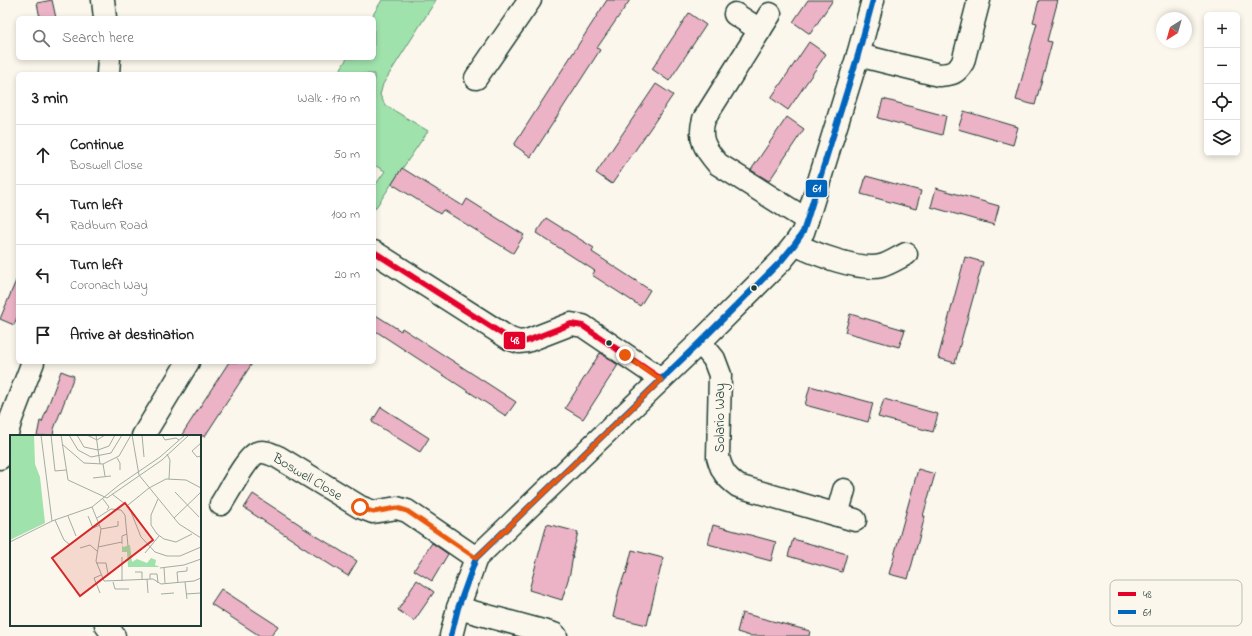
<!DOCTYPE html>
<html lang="en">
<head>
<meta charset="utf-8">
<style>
	:root { --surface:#fff; --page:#f2f2f2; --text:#222; --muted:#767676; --line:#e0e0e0 }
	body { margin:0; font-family:"Indie Flower",sans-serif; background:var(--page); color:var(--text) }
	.controls { position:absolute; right:12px; top:12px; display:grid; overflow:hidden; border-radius:6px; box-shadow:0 2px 6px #0003 }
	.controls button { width:36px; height:36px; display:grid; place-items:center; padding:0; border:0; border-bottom:1px solid var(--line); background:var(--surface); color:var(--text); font:20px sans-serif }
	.compass { position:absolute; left:1156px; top:12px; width:36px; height:36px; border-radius:50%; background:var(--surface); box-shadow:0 2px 6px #0003; rotate:217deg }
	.stop { position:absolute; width:12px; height:12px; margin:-9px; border:3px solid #ea580c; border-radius:50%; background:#fff }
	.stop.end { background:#ea580c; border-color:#fff; box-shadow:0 1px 4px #0008 }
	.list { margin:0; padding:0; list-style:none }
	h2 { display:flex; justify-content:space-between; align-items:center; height:52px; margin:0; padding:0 16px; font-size:17px }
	h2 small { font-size:13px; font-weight:400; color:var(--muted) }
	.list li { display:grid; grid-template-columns:26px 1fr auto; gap:12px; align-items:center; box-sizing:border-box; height:60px; padding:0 16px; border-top:1px solid var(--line) }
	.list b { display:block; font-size:15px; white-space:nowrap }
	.list p { margin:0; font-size:13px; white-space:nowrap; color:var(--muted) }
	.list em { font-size:13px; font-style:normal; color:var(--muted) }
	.icon { flex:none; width:22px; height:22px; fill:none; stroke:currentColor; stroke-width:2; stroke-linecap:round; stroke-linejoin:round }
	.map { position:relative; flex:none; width:1252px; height:636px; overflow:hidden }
	.search { position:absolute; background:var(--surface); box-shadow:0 2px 6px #0003; left:16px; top:16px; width:360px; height:44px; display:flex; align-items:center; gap:10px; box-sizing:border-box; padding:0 14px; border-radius:6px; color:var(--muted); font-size:15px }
	.panel { position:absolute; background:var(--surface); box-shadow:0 2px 6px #0003; left:16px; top:72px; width:360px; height:292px; border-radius:6px }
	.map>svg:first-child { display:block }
	.green { fill:#a0e2ac; stroke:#609070 }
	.building { fill:#ecb3c7; stroke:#1f3d34 }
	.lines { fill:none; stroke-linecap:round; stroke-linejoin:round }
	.minor-casing { stroke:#1f3d34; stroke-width:25 }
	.minor { stroke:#fbf7ec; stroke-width:22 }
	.bus-1-casing { stroke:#fbf7ec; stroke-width:9 }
	.bus-2-casing { stroke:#fbf7ec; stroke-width:9 }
	.bus-1 { stroke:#e4002b; stroke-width:6 }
	.bus-2 { stroke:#0065bd; stroke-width:6 }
	.route { stroke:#ea580c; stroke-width:5 }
	.bus-dot { fill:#1f3d34; stroke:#fbf7ec; stroke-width:1.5 }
	.labels { text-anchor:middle; stroke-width:4; stroke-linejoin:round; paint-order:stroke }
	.street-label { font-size:14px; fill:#1f3d34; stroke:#fbf7ec }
	.inset-road { fill:none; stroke:#a3ada2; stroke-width:1 }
	.view { fill:#d62828; fill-opacity:0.15; stroke:#d62828; stroke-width:2 }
	.inset-edge { fill:none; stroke:#1f3d34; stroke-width:2 }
	.key { fill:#fbf7ec; stroke:#b9bfb5; stroke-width:1 }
	.key-label { font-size:11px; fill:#1f3d34 }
	.line-badge { stroke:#fbf7ec; stroke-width:1.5 }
	.badge-label { font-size:11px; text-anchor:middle; font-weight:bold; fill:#fff }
</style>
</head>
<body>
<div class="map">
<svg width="1252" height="636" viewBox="0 0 1252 636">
	<rect width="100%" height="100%" fill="#fbf7ec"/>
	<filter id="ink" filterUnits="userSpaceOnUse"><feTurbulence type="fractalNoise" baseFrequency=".025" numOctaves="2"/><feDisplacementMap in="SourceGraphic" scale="8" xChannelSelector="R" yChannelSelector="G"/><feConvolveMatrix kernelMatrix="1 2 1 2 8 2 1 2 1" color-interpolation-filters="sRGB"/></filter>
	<g filter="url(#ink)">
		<path class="green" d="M382,0h54l-53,84 -3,11 5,10 43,26 -54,79v-23l11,-16 -11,-6v-91h-36l9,-16h27v-40h-3z"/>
		<g class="building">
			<path d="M52,0l4,18h-16l-3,-15z"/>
			<path d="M607,0h23l-33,48 3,2 -69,107 -17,-12z"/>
			<path d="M808,0h25l-23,34 -17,-12z"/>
			<path d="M1039,0h19l-11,41 5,1 -17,63 -19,-5 21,-77 -4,-1z"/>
			<path d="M689,13l17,12 -37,56 -17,-12z"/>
			<path d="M809,42l17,12 -38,56 -17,-12z"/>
			<path d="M656,84l17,11 -61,89 -16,-11z"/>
			<path d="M883,99l63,17 -4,19 -64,-17z"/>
			<path d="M964,111l54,16 -5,18 -55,-16z"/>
			<path d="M787,117l17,12 -35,52 -18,-11z"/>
			<path d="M402,168l61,38 4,-7 57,36 -11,18 -70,-43 -3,4 -48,-30z"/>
			<path d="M866,176l55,15 -5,18 -55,-15z"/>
			<path d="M936,188l63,18 -5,19 -63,-18z"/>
			<path d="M546,218l48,30 -2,4 58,38 -10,16 -48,-31 3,-4 -59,-38z"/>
			<path d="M965,257l18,5 -28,101 -17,-5z"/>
			<path d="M18,276v39l-4,10 -14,-6z"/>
			<path d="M374,314l27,17 1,-3 114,74 -10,14 -132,-86z"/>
			<path d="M850,314l55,16 -6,17 -54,-15z"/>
			<path d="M600,353l18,12 -35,54 -18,-11z"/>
			<path d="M229,362h24l-48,74h-24z"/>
			<path d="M61,371l13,5 -20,53 -1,7h-16l3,-15 2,1z"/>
			<path d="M810,386l63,17 -5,19 -63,-17z"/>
			<path d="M884,399l54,15 -5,18 -55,-15z"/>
			<path d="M381,407l48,31 -9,14 -48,-30z"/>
			<path d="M918,469l17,5 -12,42h2l-17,63 -19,-5z"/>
			<path d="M253,494l49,32v1l55,34 -9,15 -49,-31v-1l-55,-36z"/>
			<path d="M547,524l31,8 -6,24h1l-3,17 -8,27 -33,-10z"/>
			<path d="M713,525l63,17 -5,19 -63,-17z"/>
			<path d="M793,539l54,15 -5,18 -54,-16z"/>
			<path d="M432,543l16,11 -16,27 -18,-11z"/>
			<path d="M632,550l31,8 -16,67 -34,-8 6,-27 6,-17 1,1z"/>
			<path d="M417,580l17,12 -20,29 -16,-11z"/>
			<path d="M221,589l57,37 -7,10h-11l-49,-32z"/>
			<path d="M742,613l68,18 -1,5h-59l-13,-4z"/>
		</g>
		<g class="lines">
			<g class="minor-casing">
				<g id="minor">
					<path d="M103,0l2,18"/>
					<path d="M735,14l25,16"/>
					<path d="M770,14l-66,105c-6,20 1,30 14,45l89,56"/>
					<path d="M858,55l81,20c13,-1 17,-1 24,-13l16,-62"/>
					<path d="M108,74l1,-16"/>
					<path d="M476,78l54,-78"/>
					<path d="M795,244c19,10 65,27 86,22 8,-2 17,-8 25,-12"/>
					<path d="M374,252l136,87 9,3 8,-1 44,-17 12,2 78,53"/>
					<path d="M700,342l14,17 6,16 -2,82c4,15 8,20 20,29l117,34"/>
					<path d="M143,436l45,-74"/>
					<path d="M0,458l11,-39 22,-57"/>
					<path d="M221,504c6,-9 27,-49 36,-51 7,-3 14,1 21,4l82,50 13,5 24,-4 10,3 69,47"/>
					<path d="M837,515l7,-25"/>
					<path d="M458,608l96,26 2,2"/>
					<path d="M106,625l8,11"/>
					<path d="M451,636l7,-28 18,-50 224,-216 81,-81 14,-17 8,-12 4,-12 51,-165 15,-55"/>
				</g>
			</g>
			<use href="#minor" class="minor"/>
			<g class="bus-1-casing">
				<path id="bus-1" d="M374,252l136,87 9,3 8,-1 44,-17 12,2 78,53"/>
			</g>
			<g class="bus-2-casing">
				<path id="bus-2" d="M451,636l7,-28 18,-50 224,-216 81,-81 14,-17 8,-12 4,-12 51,-165 15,-55"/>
			</g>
			<use href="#bus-1" class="bus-1"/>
			<use href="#bus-2" class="bus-2"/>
		</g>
	</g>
	<g class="lines" filter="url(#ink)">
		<path class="route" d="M360,507l13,5 24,-4 10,3 69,47 185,-178 -36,-25"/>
	</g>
	<g class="bus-dot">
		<circle cx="754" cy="288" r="3.5"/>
		<circle cx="609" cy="343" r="3.5"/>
	</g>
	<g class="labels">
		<g class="street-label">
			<text transform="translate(719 418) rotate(-90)" y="5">Solario Way</text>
			<text transform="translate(308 476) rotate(31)" y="5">Boswell Close</text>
		</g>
	</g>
	<g transform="translate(10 435)">
		<rect width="191" height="191" fill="#fbf7ec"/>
		<path d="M0,0h24l1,29 5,13 5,46 -35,17zM112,109l1,3 7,-2 2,17 5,-3 10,4 4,-5 5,2 -1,5 5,2h-32l-1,-15h-5z" fill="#a0e2ac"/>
		<path class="inset-road" d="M31,0l11,86M41,0l4,36 11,-1M51,0l7,45 39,18 55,-38 27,-25M59,0l9,15 13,7 20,-4 11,-18M67,0l7,12 14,3 11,-4 6,-11M77,0l10,5 8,-5M86,0l4,29M122,0l7,40 40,49 22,14M132,0l2,22M152,0l3,5 11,-2 3,2M191,8l-9,8 5,6 4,-1M52,9l22,19 19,1 16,-8 12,-21M157,19l3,6 -1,19M107,23l3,5v7M93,29l2,12M83,43l18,-2M165,57l24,25M102,59l17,13 12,30 14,15 12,4h13l21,-9M93,64l6,8 -2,3M148,64l-7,16v10l6,9 7,5 12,3 16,-8M118,70l21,-17 17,-9 20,1 15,8M82,72l9,22 -5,32 8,20 49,-2 8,5 33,-3 7,-3M58,81l8,20M78,81l5,12 7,-3M87,83l14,-9 10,1 4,5 3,31M164,83l27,-26M45,85l9,20 5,4M91,94l17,-3v-5M0,107l42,-21 40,-14 27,-22 41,-28 25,-22M112,109v-8l5,-2M88,112l24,-5M70,113l10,-3 7,6M135,118l14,-17M86,128h10l2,11M150,133l24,-3 17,-6M154,133l1,15M125,137h7v8M137,144l1,14M140,144v-5h7l1,9M112,146v-24M103,147l2,7h14M175,147l2,17M168,148l-1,-11 10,-1v-4M90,158l-6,-15 7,-3M151,159l13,-1M176,159l15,-1"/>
		<path class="view" d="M115,68l28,37 -73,56 -28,-38z"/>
		<rect width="191" height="191" class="inset-edge"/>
	</g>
	<rect x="1110" y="580" width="132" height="46" rx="6" class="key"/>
	<rect x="1118" y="592" width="18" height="4" fill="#e4002b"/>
	<rect x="1118" y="610" width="18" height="4" fill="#0065bd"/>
	<g class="key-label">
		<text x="1143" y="598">48</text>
		<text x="1143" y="616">61</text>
	</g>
	<g class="line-badge">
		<rect x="805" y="179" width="23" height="19" rx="4" fill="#0065bd"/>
		<rect x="503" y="331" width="23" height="19" rx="4" fill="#e4002b"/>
	</g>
	<g class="badge-label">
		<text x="817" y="192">61</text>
		<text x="515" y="344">48</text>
	</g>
</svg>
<div class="controls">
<button>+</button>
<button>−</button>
<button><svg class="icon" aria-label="locate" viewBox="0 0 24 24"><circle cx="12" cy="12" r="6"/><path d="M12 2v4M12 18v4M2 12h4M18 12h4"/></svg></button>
<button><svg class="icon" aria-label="layers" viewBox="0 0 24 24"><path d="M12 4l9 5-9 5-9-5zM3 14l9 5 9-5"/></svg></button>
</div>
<svg class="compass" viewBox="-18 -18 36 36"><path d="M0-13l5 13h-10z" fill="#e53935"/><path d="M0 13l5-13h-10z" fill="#767676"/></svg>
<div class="stop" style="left:360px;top:507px"></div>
<div class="stop end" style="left:625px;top:355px"></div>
<div class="search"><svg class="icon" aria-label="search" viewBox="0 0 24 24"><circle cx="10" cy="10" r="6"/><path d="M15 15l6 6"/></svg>Search here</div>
<section class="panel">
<h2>3 min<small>Walk · 170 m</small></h2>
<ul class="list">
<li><svg class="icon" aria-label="ahead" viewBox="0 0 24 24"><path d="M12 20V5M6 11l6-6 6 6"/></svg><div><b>Continue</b><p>Boswell Close</p></div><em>50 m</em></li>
<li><svg class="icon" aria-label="left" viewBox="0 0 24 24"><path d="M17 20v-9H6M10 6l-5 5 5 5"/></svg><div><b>Turn left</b><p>Radburn Road</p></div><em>100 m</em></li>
<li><svg class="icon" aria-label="left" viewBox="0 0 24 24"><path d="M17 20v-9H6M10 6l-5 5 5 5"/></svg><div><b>Turn left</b><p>Coronach Way</p></div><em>20 m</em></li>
<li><svg class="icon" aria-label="arrive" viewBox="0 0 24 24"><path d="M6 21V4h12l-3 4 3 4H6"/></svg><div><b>Arrive at destination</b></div></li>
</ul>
</section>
</div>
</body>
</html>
